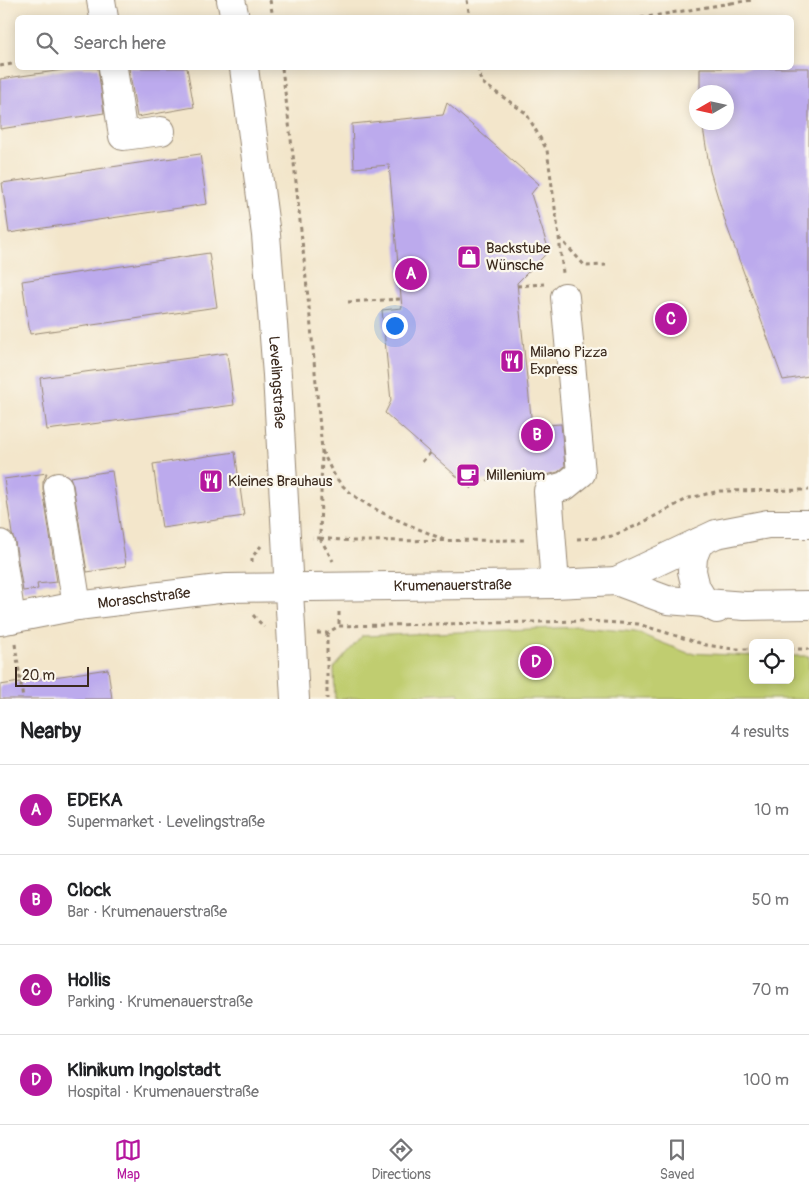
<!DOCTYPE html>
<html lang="en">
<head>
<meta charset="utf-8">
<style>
	:root { --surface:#fff; --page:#f6f6f6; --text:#202124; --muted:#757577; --line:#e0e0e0; --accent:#b5179e }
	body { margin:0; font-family:Pangolin,sans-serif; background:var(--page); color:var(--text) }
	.controls { position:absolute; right:15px; bottom:15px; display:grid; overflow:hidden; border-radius:8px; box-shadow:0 2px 12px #0003 }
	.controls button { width:45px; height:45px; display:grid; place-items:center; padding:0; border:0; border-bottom:1px solid var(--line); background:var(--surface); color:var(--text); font:25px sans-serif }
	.compass { position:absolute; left:689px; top:85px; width:45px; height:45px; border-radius:50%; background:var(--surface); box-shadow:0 2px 12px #0003; rotate:261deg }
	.scale { position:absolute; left:15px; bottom:12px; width:74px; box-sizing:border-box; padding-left:5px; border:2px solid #3b2a1e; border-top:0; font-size:14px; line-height:18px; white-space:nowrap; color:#3b2a1e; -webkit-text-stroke:4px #fbf7ec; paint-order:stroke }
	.you { position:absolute; left:394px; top:325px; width:18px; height:18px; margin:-12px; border:4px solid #fff; border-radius:50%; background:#1a73e8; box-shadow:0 0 0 8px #1a73e833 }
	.badge { display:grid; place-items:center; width:32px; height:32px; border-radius:50%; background:var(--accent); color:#fff; font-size:16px; font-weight:700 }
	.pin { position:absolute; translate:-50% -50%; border:2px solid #fff; box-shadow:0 1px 5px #0006 }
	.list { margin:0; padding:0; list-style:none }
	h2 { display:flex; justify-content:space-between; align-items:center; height:65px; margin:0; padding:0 20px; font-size:21px }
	h2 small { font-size:16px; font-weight:400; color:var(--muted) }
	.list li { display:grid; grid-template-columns:32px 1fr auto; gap:15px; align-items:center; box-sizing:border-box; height:90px; padding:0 20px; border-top:1px solid var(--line) }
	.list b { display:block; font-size:19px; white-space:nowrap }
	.list p { margin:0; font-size:16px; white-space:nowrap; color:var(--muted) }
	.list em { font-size:16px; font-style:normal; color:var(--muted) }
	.icon { flex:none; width:28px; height:28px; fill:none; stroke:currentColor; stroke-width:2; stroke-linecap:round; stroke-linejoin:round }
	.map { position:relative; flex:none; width:809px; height:699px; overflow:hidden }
	.search { position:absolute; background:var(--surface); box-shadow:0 2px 12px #0003; left:15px; right:15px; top:15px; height:55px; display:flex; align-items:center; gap:12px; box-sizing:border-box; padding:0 18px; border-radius:8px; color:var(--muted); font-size:19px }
	.sheet { height:425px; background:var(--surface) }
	nav { display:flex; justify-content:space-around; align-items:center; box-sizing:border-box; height:70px; border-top:1px solid var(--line); background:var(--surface); font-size:14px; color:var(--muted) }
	nav a { display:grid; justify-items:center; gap:2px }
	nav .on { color:var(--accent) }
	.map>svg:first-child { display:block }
	.green { fill:#c0cd6f; stroke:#7e7c46 }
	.building { fill:#bcaaed }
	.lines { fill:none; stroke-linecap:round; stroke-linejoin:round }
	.minor-casing { stroke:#978874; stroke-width:30 }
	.path { stroke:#978874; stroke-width:3; stroke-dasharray:4 4; stroke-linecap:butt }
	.minor { stroke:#fff; stroke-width:28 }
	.labels { text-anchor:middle; stroke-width:4.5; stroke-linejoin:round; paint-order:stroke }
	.poi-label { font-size:15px; fill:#3b2a1e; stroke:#fbf7ec; text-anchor:start }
	.street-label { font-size:15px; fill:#3b2a1e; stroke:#fbf7ec }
</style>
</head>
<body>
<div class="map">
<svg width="809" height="699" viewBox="0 0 809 699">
	<rect width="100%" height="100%" fill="#fbf7ec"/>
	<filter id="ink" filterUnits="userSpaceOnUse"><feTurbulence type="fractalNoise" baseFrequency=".02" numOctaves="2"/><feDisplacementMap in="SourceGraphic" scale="10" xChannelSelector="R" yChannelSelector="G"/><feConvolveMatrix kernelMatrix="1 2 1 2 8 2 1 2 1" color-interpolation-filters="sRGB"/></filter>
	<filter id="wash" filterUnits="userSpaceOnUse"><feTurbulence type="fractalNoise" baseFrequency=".0096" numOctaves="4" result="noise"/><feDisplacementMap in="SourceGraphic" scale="20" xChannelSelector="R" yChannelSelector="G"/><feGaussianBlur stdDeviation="1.12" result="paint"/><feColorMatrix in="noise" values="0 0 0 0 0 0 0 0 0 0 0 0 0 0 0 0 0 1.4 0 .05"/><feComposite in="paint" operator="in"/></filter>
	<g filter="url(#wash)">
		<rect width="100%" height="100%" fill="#f3e6cb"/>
		<path class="green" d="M580,627l55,5 53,21 65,3v24h37v-24h19v43h-350v-6l-124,6 -1,-31 28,-32z"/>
		<g id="blocks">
			<g class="building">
				<path d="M77,68h21l6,45 -104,16v-50z"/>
				<path d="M129,68h58l7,39 -57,10z"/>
				<path d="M700,68h109v308l-26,4 -57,-156 -16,-53 -8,-49h24v-30h-26z"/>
				<path d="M447,103l92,81 -8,10 18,57 -32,32 15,143 29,-2 4,42 -7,6 -15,4 -65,5 -7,8 -86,-76 6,-12 -9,-91 20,-2 -13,-143 -35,3 -2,-44 91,-9z"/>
				<path d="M200,154l7,50 -198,29 -7,-50z"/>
				<path d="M209,253l8,54 -187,27 -8,-53z"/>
				<path d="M227,353l7,52 -187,25 -7,-52z"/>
				<path d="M235,452l9,64 -82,12 -9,-64z"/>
				<path d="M112,471l14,95 -39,6 -14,-87 -3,-8z"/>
				<path d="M47,473l-4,9v7l14,93 -20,2 1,5 -15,2 -8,-49 -3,-8 -8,-55z"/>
				<path d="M108,669l4,30h-112v-14z"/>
			</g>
		</g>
	</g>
	<g filter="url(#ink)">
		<use href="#blocks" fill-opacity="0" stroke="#978874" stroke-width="1"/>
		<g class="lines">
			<g class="minor-casing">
				<g id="minor">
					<path d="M101,0l3,18"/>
					<path d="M231,0l4,18"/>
					<path d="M113,68l10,68 38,-5"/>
					<path id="s1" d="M244,68l22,167 11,140 18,324"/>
					<path d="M58,487l19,119"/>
					<path d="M699,542l-6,15 -1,14 4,17 9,15 12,6"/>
					<path d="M0,544l11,75"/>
					<path d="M616,581l100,-47 52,-10h41"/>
					<path d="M555,584l-7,-93 17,-5 16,-13 -16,-176"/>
					<path id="s2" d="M0,621l77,-15 150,-18 328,-4 61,-3 51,19 78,6 64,-1"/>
				</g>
			</g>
			<g class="path">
				<path d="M270,0l3,18"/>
				<path d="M467,0l3,18"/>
				<path d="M731,3l22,-3"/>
				<path d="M641,18l90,-15v-3"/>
				<path d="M0,66l18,-3"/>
				<path d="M282,68l12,95 17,164 11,123 -2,88h-8"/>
				<path d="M478,68l3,14 45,31 21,37 12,87 26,29 21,-1"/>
				<path d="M559,237l4,36"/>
				<path d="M517,286l27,-2"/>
				<path d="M348,302l53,-3"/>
				<path d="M322,451c5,9 9,20 15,28 23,30 73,45 107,61"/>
				<path d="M422,462l8,-9"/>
				<path d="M320,538l32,3 174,-1"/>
				<path d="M320,538l13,23"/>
				<path d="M577,539l21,-1 14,-2 26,-11 51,-27 31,-7 89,-1"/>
				<path d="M252,562v-5l9,-11"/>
				<path d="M339,612v14"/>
				<path d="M253,615l11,12"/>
				<path d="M317,633h10l12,-7 246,-5 53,3 68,21 27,4h20"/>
				<path d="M327,633v66"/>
				<path d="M15,644l8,55"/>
				<path d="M790,649h19"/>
			</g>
			<use href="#minor" class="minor"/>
		</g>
	</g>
	<defs>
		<g id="shop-square" transform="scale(1.25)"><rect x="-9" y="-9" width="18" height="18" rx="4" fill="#b5179e" stroke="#fbf7ec"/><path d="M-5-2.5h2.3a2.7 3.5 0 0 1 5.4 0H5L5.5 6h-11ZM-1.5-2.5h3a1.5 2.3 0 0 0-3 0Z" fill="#fff"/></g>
		<g id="restaurant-square" transform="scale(1.25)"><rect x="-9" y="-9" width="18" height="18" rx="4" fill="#b5179e" stroke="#fbf7ec"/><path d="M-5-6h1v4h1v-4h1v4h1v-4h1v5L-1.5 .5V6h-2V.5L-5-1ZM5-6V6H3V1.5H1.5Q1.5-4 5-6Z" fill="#fff"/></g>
		<g id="cafe-square" transform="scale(1.25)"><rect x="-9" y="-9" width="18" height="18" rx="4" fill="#b5179e" stroke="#fbf7ec"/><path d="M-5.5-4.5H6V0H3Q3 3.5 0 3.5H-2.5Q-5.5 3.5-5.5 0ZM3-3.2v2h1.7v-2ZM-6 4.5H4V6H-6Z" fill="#fff"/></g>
	</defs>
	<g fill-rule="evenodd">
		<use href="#shop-square" x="469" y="257"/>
		<use href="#restaurant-square" x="512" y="361"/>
		<use href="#cafe-square" x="468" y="475"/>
		<use href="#restaurant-square" x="211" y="481"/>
	</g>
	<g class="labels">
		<g class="poi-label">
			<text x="486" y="253">Backstube<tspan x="486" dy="17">Wünsche</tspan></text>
			<text x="530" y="357">Milano Pizza<tspan x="530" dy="17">Express</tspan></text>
			<text x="486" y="480">Millenium</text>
			<text x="228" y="486">Kleines Brauhaus</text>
		</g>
		<g class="street-label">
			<text dy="5" stroke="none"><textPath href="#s1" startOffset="316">Levelingstraße</textPath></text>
			<text dy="5" stroke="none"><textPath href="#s2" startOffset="455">Krumenauerstraße</textPath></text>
			<text dy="5" stroke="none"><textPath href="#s2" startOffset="146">Moraschstraße</textPath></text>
		</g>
	</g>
</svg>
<div class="controls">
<button><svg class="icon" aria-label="locate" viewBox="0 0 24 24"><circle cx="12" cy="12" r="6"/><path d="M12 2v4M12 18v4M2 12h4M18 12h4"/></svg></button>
</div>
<svg class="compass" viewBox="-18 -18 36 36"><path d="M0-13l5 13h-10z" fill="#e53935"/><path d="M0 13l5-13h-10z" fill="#757577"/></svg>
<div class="scale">20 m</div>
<div class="you"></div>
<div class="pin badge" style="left:411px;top:274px">A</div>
<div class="pin badge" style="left:537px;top:435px">B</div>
<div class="pin badge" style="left:671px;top:319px">C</div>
<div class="pin badge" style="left:536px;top:662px">D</div>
<div class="search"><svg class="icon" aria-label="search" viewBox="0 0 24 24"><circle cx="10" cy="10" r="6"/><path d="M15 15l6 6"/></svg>Search here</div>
</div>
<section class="sheet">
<h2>Nearby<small>4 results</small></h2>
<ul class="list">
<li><span class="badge">A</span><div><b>EDEKA</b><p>Supermarket · Levelingstraße</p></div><em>10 m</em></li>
<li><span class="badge">B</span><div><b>Clock</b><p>Bar · Krumenauerstraße</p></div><em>50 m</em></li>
<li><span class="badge">C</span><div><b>Hollis</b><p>Parking · Krumenauerstraße</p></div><em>70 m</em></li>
<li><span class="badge">D</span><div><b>Klinikum Ingolstadt</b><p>Hospital · Krumenauerstraße</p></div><em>100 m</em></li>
</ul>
</section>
<nav>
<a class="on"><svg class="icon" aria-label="map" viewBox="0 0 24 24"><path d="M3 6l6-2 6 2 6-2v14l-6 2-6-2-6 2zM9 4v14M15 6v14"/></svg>Map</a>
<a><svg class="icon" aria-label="directions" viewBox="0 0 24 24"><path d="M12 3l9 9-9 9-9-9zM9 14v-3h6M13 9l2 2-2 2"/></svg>Directions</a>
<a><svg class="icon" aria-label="saved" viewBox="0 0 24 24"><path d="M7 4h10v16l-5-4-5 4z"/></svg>Saved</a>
</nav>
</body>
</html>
